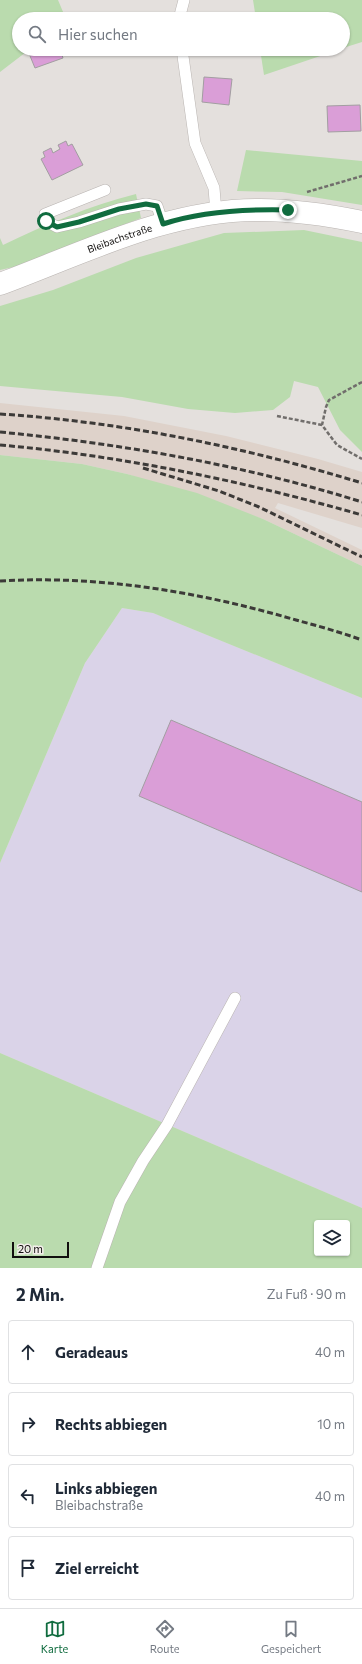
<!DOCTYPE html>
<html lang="de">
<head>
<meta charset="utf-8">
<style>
	:root { --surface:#fff; --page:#f2f2f3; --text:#1f2937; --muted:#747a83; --line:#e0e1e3; --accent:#106c3f }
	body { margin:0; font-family:Commissioner,sans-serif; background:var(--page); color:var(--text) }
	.controls { position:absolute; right:12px; bottom:12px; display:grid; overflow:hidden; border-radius:4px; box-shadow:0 1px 3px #0004 }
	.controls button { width:36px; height:36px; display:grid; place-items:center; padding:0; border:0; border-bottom:1px solid var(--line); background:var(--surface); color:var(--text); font:20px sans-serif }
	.scale { position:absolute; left:12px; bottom:10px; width:57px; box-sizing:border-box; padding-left:4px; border:2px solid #110f0e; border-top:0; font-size:11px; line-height:14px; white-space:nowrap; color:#110f0e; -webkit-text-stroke:3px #f2edea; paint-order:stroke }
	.stop { position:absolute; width:12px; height:12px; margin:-9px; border:3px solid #106c3f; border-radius:50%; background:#fff }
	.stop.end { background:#106c3f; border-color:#fff; box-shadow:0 1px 4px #0008 }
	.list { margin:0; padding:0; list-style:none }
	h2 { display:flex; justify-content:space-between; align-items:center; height:52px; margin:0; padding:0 16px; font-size:17px }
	h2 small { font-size:13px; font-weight:400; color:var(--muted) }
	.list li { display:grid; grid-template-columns:26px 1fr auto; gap:12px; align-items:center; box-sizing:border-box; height:64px; margin:0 8px 8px; padding:0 8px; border:1px solid var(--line); border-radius:4px }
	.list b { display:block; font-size:15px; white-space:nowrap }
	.list p { margin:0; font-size:13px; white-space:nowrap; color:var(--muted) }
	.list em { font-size:13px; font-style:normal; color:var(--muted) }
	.icon { flex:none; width:22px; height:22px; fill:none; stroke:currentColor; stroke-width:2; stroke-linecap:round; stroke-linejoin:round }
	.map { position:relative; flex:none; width:362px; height:1268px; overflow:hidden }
	.search { position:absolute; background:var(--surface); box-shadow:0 1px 3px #0004; left:12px; right:12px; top:12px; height:44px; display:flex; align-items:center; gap:10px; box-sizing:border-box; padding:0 14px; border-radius:22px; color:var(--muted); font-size:15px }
	.sheet { height:340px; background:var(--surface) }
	nav { display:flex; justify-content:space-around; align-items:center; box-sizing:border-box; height:56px; border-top:1px solid var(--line); background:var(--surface); font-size:11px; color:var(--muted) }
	nav a { display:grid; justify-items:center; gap:2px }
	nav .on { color:var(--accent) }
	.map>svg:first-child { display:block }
	.built { fill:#ded2ca }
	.industrial { fill:#dad3e8 }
	.green { fill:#badbae; fill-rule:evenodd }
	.building { fill:#da9ed7; stroke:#a29ea1 }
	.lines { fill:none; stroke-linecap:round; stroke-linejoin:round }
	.service-casing { stroke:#b9b4b1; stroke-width:12 }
	.secondary-casing { stroke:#b9b4b1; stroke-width:23 }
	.path { stroke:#716e6c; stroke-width:2.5; stroke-dasharray:4 2; stroke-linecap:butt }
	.service { stroke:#fff; stroke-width:11 }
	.secondary { stroke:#fff; stroke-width:22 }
	.rail { stroke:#3c3a38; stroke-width:3; stroke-dasharray:6 3; stroke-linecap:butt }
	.route { stroke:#106c3f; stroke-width:5 }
	.labels { text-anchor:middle; stroke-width:3; stroke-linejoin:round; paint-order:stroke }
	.street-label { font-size:10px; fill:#110f0e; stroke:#f2edea }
</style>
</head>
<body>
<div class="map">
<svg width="362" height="1268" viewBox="0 0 362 1268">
	<rect width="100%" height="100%" fill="#e4e0dd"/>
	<path class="built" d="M0,403l124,13 102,20 92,23 44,13v56l-84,-25 -3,5 87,42v16l-99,-47 -136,-45 -45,-10 -82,-9z"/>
	<path class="industrial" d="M122,608l31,5 209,85v510l-362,-155v-190l85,-200z"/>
	<g class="green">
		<path d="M0,0h58l8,19h-47v30h11l-30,23z"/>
		<path d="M253,0h109v42l-19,6v-29h-87z"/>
		<path d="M260,49h81l-77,26z"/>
		<path d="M246,150l116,11v44l-80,-13 -45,-1z"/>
		<path d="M136,194l5,24 -123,48 -18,4v-32l3,7c44,-21 86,-39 133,-51z"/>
		<path d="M304,230l58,12v210l-22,-22 -22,-43 -24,-6 -4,16 -17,13 -38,3 -47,-4 -66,-12 -122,-11v-80l53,-16 83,-32 88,-25z"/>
		<path d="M0,455l82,9 45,10 70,19 66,26 99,47v132l-209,-85 -31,-5 -37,55 -85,200z"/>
		<path d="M0,1053l362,155v60h-362zM317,1223h30v30h-30z"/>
	</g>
	<g class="building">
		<path d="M33,49h27l3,9 -28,10 -7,-17z"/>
		<path d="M204,77l28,2 -3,26 -27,-3z"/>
		<path d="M360,105l1,26 -33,1 -1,-26z"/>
		<path d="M66,141l2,5 4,-2 11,21 -31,15 -11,-21 4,-2 -2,-5 8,-4 2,5 7,-4 -2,-4z"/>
		<path d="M171,720l191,82v90l-223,-96z"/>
	</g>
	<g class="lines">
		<g class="service-casing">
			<g id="service">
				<path d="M179,19l5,-19"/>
				<path d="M182,49l13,94 19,45 2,25"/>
				<path d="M105,190l-60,24 1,7 11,6 22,-5 40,-13 27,-5 11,2 6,18"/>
				<path d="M97,1268l23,-66 23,-41 24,-36 68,-127"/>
			</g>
		</g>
		<g class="secondary-casing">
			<g id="secondary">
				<path id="s1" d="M0,284c84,-31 169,-75 260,-74 35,0 68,5 102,12"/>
			</g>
		</g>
		<g class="path">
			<path d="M307,192l55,-16"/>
			<path d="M362,382l-33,18 -3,7 -4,18 15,20 25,14"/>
			<path d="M277,416l45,9"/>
		</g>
		<use href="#service" class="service"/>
		<use href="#secondary" class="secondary"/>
		<g class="rail">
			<path d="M0,414c123,8 244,33 362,69"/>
			<path d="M0,432c123,12 244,33 362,70"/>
			<path d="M0,445c123,11 243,36 362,70"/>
			<path d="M143,468l76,23 40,16 103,50"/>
			<path d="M0,581c100,-6 200,11 296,39 22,6 44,12 66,20"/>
		</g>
	</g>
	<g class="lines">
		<path class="route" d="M46,221l11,6 22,-5 40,-13 27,-5 11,2 6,18c40,-13 83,-15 125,-14"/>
	</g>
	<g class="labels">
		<g class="street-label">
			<text dy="4" stroke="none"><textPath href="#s1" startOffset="128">Bleibachstraße</textPath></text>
		</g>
	</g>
</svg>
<div class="controls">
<button><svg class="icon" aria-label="layers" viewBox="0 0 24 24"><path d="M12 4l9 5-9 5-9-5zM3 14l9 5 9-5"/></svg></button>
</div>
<div class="scale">20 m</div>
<div class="stop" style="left:46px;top:221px"></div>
<div class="stop end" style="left:288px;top:210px"></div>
<div class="search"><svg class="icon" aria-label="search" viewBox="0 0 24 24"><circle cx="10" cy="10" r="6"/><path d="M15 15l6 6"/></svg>Hier suchen</div>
</div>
<section class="sheet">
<h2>2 Min.<small>Zu Fuß · 90 m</small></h2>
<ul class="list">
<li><svg class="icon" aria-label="ahead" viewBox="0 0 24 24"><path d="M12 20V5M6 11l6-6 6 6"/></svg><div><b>Geradeaus</b></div><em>40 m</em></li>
<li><svg class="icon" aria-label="right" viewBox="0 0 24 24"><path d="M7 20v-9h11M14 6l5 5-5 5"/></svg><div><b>Rechts abbiegen</b></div><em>10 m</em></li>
<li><svg class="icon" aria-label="left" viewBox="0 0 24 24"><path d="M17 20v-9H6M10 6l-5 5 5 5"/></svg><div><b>Links abbiegen</b><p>Bleibachstraße</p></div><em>40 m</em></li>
<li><svg class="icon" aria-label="arrive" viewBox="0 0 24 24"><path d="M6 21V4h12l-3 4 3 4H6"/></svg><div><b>Ziel erreicht</b></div></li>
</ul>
</section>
<nav>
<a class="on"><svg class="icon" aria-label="map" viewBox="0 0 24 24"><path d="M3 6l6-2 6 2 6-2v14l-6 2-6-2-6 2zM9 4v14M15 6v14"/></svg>Karte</a>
<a><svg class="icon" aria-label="directions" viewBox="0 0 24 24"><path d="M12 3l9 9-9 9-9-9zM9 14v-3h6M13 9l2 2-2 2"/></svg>Route</a>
<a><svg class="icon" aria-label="saved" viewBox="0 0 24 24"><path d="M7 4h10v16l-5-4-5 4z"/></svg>Gespeichert</a>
</nav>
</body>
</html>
